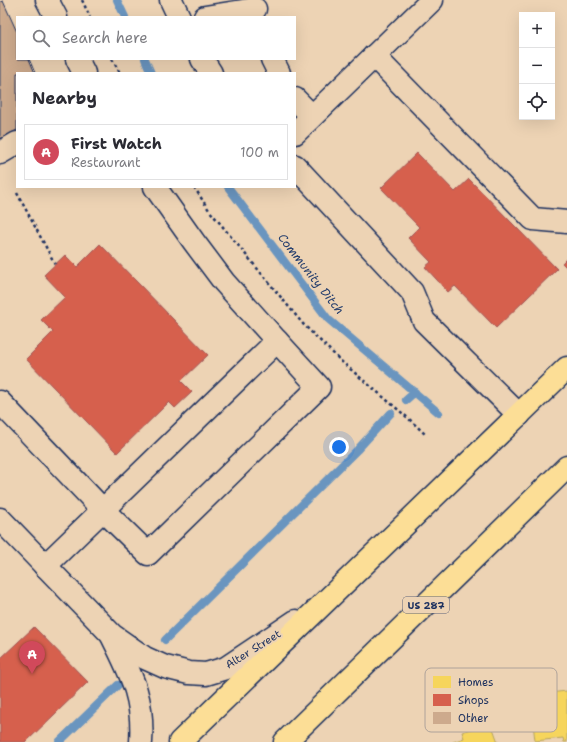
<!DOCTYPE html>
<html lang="en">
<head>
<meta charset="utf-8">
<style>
	:root { --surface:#fff; --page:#f2f2f3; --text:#2b2b33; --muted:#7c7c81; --line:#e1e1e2; --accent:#d1495b }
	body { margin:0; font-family:"Shantell Sans",sans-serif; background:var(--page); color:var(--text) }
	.controls { position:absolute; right:12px; top:12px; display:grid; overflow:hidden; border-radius:0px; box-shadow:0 4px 16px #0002 }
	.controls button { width:36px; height:36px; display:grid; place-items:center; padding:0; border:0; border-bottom:1px solid var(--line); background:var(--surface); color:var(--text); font:20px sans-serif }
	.you { position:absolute; left:339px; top:447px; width:14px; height:14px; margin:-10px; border:3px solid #fff; border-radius:50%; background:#1a73e8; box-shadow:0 0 0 6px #1a73e833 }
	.badge { display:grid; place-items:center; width:26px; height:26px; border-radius:50%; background:var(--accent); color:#fff; font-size:13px; font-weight:700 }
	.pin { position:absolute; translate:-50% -33px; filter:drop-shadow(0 1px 2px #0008) }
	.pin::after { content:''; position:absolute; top:21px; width:14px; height:12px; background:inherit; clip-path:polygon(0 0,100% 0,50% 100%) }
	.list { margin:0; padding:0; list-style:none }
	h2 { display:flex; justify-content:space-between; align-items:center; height:52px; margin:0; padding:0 16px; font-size:17px }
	h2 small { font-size:13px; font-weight:400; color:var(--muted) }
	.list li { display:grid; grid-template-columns:26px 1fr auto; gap:12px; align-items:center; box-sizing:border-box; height:56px; margin:0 8px 8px; padding:0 8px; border:1px solid var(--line); border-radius:0px }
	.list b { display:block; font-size:15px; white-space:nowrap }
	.list p { margin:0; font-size:13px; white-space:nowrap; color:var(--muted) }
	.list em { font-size:13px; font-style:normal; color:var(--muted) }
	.icon { flex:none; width:22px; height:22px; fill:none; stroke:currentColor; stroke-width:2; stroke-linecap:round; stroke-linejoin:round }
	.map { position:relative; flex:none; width:567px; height:742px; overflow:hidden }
	.search { position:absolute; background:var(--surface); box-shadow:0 4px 16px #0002; left:16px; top:16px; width:280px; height:44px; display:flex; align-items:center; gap:10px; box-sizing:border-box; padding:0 14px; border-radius:0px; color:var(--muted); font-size:15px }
	.panel { position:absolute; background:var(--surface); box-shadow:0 4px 16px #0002; left:16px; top:72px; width:280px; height:116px; border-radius:0px }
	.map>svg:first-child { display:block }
	.homes { fill:#f6d55c; stroke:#b4a35d }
	.shops { fill:#d6604d; stroke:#9e5152 }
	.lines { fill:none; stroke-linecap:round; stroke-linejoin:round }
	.stream { stroke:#6a95bf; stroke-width:8 }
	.building { fill:#cdaa8d; stroke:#1b2f5e }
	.minor-casing { stroke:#1b2f5e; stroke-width:25 }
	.major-casing { stroke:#1b2f5e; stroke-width:25 }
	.path { stroke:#1b2f5e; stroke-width:2.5; stroke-dasharray:3 3; stroke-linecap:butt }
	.minor { stroke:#edd3b4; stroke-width:22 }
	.major { stroke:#fcde96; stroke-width:22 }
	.labels { text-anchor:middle; stroke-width:4; stroke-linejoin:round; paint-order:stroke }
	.shield { fill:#edd3b4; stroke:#5a6078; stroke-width:1 }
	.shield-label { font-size:10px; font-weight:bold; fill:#1b2f5e }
	.street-label { font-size:11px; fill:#1b2f5e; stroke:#edd3b4 }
	.water-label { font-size:12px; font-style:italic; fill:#28406e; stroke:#edd3b4 }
	.key { fill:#edd3b4; stroke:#aea29a; stroke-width:1 }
	.key-label { font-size:11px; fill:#1b2f5e }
</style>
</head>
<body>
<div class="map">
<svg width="567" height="742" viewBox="0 0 567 742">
	<rect width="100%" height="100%" fill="#edd3b4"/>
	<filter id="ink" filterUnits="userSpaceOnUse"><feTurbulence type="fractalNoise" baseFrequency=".025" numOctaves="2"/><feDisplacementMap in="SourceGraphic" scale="8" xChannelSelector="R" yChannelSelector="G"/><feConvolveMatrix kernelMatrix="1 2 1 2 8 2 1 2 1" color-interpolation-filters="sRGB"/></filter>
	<g filter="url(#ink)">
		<g class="homes">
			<path d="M567,691v51h-3l-1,-4 -28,3 -5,-46z"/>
			<path d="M491,723l7,19h-45l11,-4 -2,-6z"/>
		</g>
		<g class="shops">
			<path d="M417,153l38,39 14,-13 88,90 -61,59 -41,-42 -7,6 -23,-25 6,-5 -23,-24 11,-11 -38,-39z"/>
			<path d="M100,244l108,111 -27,26 11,11 -17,16 -6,-6 -52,51 -91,-94 27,-27 -12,-12 24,-23 -21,-22 21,-20 12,12z"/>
			<path d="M567,258v10l-5,-5z"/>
			<path d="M34,627l54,55 -62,60h-26v-83z"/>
		</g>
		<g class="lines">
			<g class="stream">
				<path d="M117,0l8,17"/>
				<path d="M145,59l6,14"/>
				<path d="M228,187l100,132 111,94"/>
				<path d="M406,400l9,-8"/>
				<path d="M165,640l192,-190 34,-37"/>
				<path d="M59,742l59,-57"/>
			</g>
		</g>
		<path class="building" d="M3,1l14,31v27h12l6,14h-18v57l-17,9v-137z"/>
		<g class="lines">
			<g class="minor-casing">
				<g id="minor">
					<path d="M47,0l9,17"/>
					<path d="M171,0l8,17"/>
					<path d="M205,17l50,-8"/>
					<path d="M374,56l159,163 34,3"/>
					<path d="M77,59l7,14"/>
					<path d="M202,59l9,14"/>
					<path d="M272,59l7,14"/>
					<path d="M295,99l17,17"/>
					<path d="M295,133l137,-133"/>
					<path d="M0,153l17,-10"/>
					<path d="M295,166l117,126 12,29 95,94"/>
					<path d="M0,402l103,108 45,44 171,-167 -42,-46"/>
					<path d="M0,519l112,116 33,23 20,9 24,6 17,1 20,-6 70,-47"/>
					<path d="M45,566l232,-225 -53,-59 -30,-40 -39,-55"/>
					<path d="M112,636c19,39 32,61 29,106"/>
				</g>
			</g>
			<g class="major-casing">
				<g id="major">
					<path d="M180,742l387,-374"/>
					<path d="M285,742l282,-275"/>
				</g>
			</g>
			<g class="path">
				<path d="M82,0l8,17"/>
				<path d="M112,59l8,14"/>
				<path d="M194,187l15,23 94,114 39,38 66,56 18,17"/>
				<path d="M17,193l38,71"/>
			</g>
			<use href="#minor" class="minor"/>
			<use href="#major" class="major"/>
		</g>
	</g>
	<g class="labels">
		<rect class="shield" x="403" y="597" width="46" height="16" rx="3"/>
		<g class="shield-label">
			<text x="426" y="609">US 287</text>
		</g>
		<g class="street-label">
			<text transform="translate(253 649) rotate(-32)" y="4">Alter Street</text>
		</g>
		<g class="water-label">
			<text transform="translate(311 274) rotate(52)" y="4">Community Ditch</text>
		</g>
	</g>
	<rect x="425" y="668" width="132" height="64" rx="6" class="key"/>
	<rect x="433" y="676" width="18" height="12" fill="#f6d55c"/>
	<rect x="433" y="694" width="18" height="12" fill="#d6604d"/>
	<rect x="433" y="712" width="18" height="12" fill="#cdaa8d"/>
	<g class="key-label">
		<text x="458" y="686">Homes</text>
		<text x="458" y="704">Shops</text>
		<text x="458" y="722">Other</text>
	</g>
</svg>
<div class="controls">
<button>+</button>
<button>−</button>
<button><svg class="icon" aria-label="locate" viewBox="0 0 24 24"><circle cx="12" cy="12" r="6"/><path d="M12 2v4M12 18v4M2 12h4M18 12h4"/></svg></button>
</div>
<div class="you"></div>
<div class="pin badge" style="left:32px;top:674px">A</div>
<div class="search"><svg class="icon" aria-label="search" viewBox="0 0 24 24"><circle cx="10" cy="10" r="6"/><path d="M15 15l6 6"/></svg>Search here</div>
<section class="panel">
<h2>Nearby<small></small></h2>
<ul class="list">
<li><span class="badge">A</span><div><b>First Watch</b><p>Restaurant</p></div><em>100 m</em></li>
</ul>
</section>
</div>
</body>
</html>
